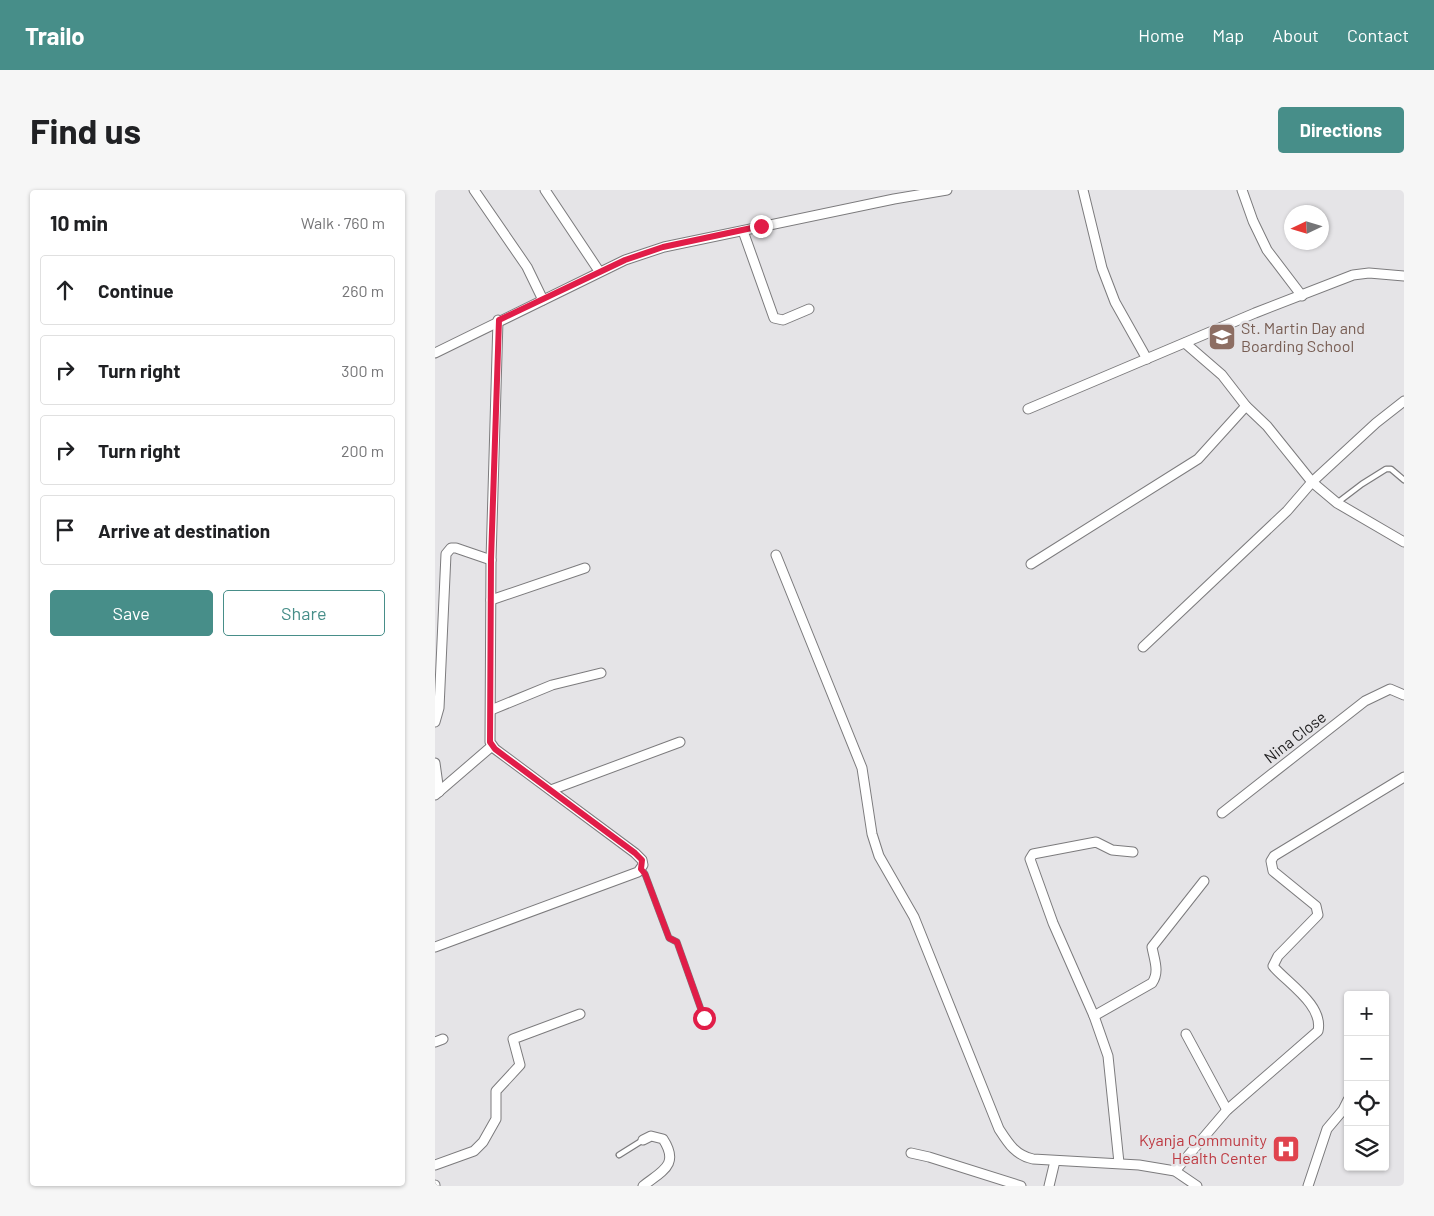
<!DOCTYPE html>
<html lang="en">
<head>
<meta charset="utf-8">
<style>
	:root { --surface:#fff; --page:#f6f6f6; --text:#202124; --muted:#757577; --line:#e0e0e0; --accent:#478e89 }
	body { margin:0; font-family:Barlow,sans-serif; background:var(--page); color:var(--text) }
	.controls { position:absolute; right:15px; bottom:15px; display:grid; overflow:hidden; border-radius:5px; box-shadow:0 1px 4px #0004 }
	.controls button { width:45px; height:45px; display:grid; place-items:center; padding:0; border:0; border-bottom:1px solid var(--line); background:var(--surface); color:var(--text); font:25px sans-serif }
	.compass { position:absolute; left:849px; top:15px; width:45px; height:45px; border-radius:50%; background:var(--surface); box-shadow:0 1px 4px #0004; rotate:266deg }
	.stop { position:absolute; width:15px; height:15px; margin:-11px; border:4px solid #e11d48; border-radius:50%; background:#fff }
	.stop.end { background:#e11d48; border-color:#fff; box-shadow:0 1px 5px #0008 }
	.list { margin:0; padding:0; list-style:none }
	h2 { display:flex; justify-content:space-between; align-items:center; height:65px; margin:0; padding:0 20px; font-size:21px }
	h2 small { font-size:16px; font-weight:400; color:var(--muted) }
	.list li { display:grid; grid-template-columns:32px 1fr auto; gap:15px; align-items:center; box-sizing:border-box; height:70px; margin:0 10px 10px; padding:0 10px; border:1px solid var(--line); border-radius:5px }
	.list b { display:block; font-size:19px; white-space:nowrap }
	.list em { font-size:16px; font-style:normal; color:var(--muted) }
	.actions { display:flex; gap:10px; padding:15px 20px }
	.actions a { flex:1; padding:11px 0; border:1px solid var(--accent); border-radius:5px; text-align:center; font-size:18px; color:var(--accent) }
	.actions .main { background:var(--accent); color:#fff }
	.icon { flex:none; width:28px; height:28px; fill:none; stroke:currentColor; stroke-width:2; stroke-linecap:round; stroke-linejoin:round }
	.map { position:relative; flex:none; width:969px; height:996px; overflow:hidden; border-radius:5px }
	header { display:flex; align-items:center; gap:30px; box-sizing:border-box; height:70px; padding:0 25px; background:var(--accent); color:#fff }
	header strong { font-size:24px }
	nav { display:flex; gap:28px; margin-inline-start:auto; font-size:18px }
	.intro { display:flex; align-items:center; justify-content:space-between; box-sizing:border-box; height:120px; padding:0 30px }
	h1 { margin:0; font-size:35px }
	.button { padding:12px 22px; border-radius:5px; background:var(--accent); color:#fff; font-size:18px; font-weight:700 }
	main { display:flex; gap:30px; padding:0 30px }
	aside { flex:1; background:var(--surface); border-radius:5px; box-shadow:0 1px 4px #0004 }
	.map>svg:first-child { display:block }
	.lines { fill:none; stroke-linecap:round; stroke-linejoin:round }
	.lane-casing { stroke:#7c7b7d; stroke-width:7 }
	.street-casing { stroke:#7c7b7d; stroke-width:11 }
	.lane { stroke:#fff; stroke-width:4.5 }
	.street { stroke:#fff; stroke-width:9 }
	.route { stroke:#e11d48; stroke-width:6 }
	.labels { text-anchor:middle; stroke-width:5; stroke-linejoin:round; paint-order:stroke }
	.education-label { font-size:16px; fill:#785e54; stroke:#e5e4e7; text-anchor:start }
	.street-label { font-size:16px; fill:#222122; stroke:#e5e4e7 }
	.health-label { font-size:16px; fill:#be3a42; stroke:#e5e4e7; text-anchor:end }
</style>
</head>
<body>
<header>
<strong>Trailo</strong>
<nav><a>Home</a><a>Map</a><a>About</a><a>Contact</a></nav>
</header>
<div class="intro"><h1>Find us</h1><a class="button">Directions</a></div>
<main>
<aside>
<h2>10 min<small>Walk · 760 m</small></h2>
<ul class="list">
<li><svg class="icon" aria-label="ahead" viewBox="0 0 24 24"><path d="M12 20V5M6 11l6-6 6 6"/></svg><div><b>Continue</b></div><em>260 m</em></li>
<li><svg class="icon" aria-label="right" viewBox="0 0 24 24"><path d="M7 20v-9h11M14 6l5 5-5 5"/></svg><div><b>Turn right</b></div><em>300 m</em></li>
<li><svg class="icon" aria-label="right" viewBox="0 0 24 24"><path d="M7 20v-9h11M14 6l5 5-5 5"/></svg><div><b>Turn right</b></div><em>200 m</em></li>
<li><svg class="icon" aria-label="arrive" viewBox="0 0 24 24"><path d="M6 21V4h12l-3 4 3 4H6"/></svg><div><b>Arrive at destination</b></div></li>
</ul>
<div class="actions"><a class="main">Save</a><a>Share</a></div>
</aside>
<div class="map">
<svg width="969" height="996" viewBox="0 0 969 996">
	<rect width="100%" height="100%" fill="#e5e4e7"/>
	<g class="lines">
		<g class="lane-casing">
			<g id="lane">
				<path d="M902,313l25,-19 24,-15h5l13,11"/>
				<path d="M206,679l4,5 24,64 8,4 27,76"/>
				<path d="M184,965l24,-15"/>
			</g>
		</g>
		<g class="street-casing">
			<g id="street">
				<path d="M39,0l53,77 16,33"/>
				<path d="M110,0l54,81"/>
				<path d="M648,0l19,78 13,34 32,57"/>
				<path d="M807,0l11,31 14,29 35,46"/>
				<path d="M308,41l31,87 9,2 26,-11"/>
				<path d="M750,153l37,32 24,31 21,20 45,56 25,21 67,39"/>
				<path d="M0,163l190,-93 39,-13 230,-48 53,-9"/>
				<path d="M593,219l227,-96 98,-38 16,-2 35,3"/>
				<path d="M341,365l86,213 10,66 7,22 35,61 85,212c9,14 16,26 34,30l106,6 36,6 22,15"/>
				<path d="M596,374l167,-105 48,-53"/>
				<path d="M56,410l94,-32"/>
				<path d="M708,457l144,-136 25,-29 64,-59 28,-22"/>
				<path d="M56,520l61,-25 49,-12"/>
				<path d="M0,532l4,-14 7,-154 5,-6h5l35,12"/>
				<path d="M0,573l4,29"/>
				<path d="M116,600l129,-48"/>
				<path d="M0,605l57,-49"/>
				<path d="M787,623l143,-112 25,-12 14,6"/>
				<path d="M0,757l203,-75 5,-7 -1,-5 -7,-7 -140,-104 -5,-7 1,-182 7,-240"/>
				<path d="M659,826l58,-33c8,-11 2,-24 0,-36l52,-66"/>
				<path d="M751,844l41,76"/>
				<path d="M0,852l8,-3"/>
				<path d="M476,963l18,4 92,29"/>
				<path d="M684,973l-11,-107 -14,-40 -41,-93 -23,-64 3,-5 63,-12 16,8 21,2"/>
				<path d="M0,975l39,-14 9,-9 13,-23v-28l24,-26 -7,-26 67,-25"/>
				<path d="M740,981l52,-61 91,-79c6,-26 -32,-49 -45,-65l5,-10 40,-41 -2,-9 -43,-35 -2,-10 3,-5 130,-79"/>
				<path d="M0,995v1"/>
				<path d="M208,996c19,-15 37,-21 20,-47l-12,-3 -8,4"/>
				<path d="M614,996l6,-25"/>
				<path d="M873,996l19,-57 16,-19 5,-10"/>
			</g>
		</g>
		<use href="#lane" class="lane"/>
		<use href="#street" class="street"/>
	</g>
	<g class="lines">
		<path class="route" d="M269,828l-27,-76 -8,-4 -24,-64 -4,-5 1,-9 -7,-7 -140,-104 -5,-7 1,-182 8,-240 126,-60 38,-13 98,-21"/>
	</g>
	<defs>
		<g id="school-square" transform="scale(1.4375)"><rect x="-9" y="-9" width="18" height="18" rx="4" fill="#8d6e63" stroke="#e5e4e7"/><path d="M0-5L7-2L0 1L-7-2ZM-4 1L0 2.5L4 1V4Q0 6-4 4Z" fill="#fff"/></g>
		<g id="hospital-square" transform="scale(1.4375)"><rect x="-9" y="-9" width="18" height="18" rx="4" fill="#e0444e" stroke="#e5e4e7"/><path d="M-5-5h3v3.5h4V-5h3V5h-3V1.5h-4V5h-3Z" fill="#fff"/></g>
	</defs>
	<g fill-rule="evenodd">
		<use href="#school-square" x="787" y="147"/>
		<use href="#hospital-square" x="851" y="959"/>
	</g>
	<g class="labels">
		<g class="education-label">
			<text x="806" y="144">St. Martin Day and<tspan x="806" dy="18">Boarding School</tspan></text>
		</g>
		<g class="street-label">
			<text transform="translate(860 547) rotate(-38)" y="6">Nina Close</text>
		</g>
		<g class="health-label">
			<text x="832" y="956">Kyanja Community<tspan x="832" dy="18">Health Center</tspan></text>
		</g>
	</g>
</svg>
<div class="controls">
<button>+</button>
<button>−</button>
<button><svg class="icon" aria-label="locate" viewBox="0 0 24 24"><circle cx="12" cy="12" r="6"/><path d="M12 2v4M12 18v4M2 12h4M18 12h4"/></svg></button>
<button><svg class="icon" aria-label="layers" viewBox="0 0 24 24"><path d="M12 4l9 5-9 5-9-5zM3 14l9 5 9-5"/></svg></button>
</div>
<svg class="compass" viewBox="-18 -18 36 36"><path d="M0-13l5 13h-10z" fill="#e53935"/><path d="M0 13l5-13h-10z" fill="#757577"/></svg>
<div class="stop" style="left:269px;top:828px"></div>
<div class="stop end" style="left:326px;top:36px"></div>
</div>
</main>
</body>
</html>
